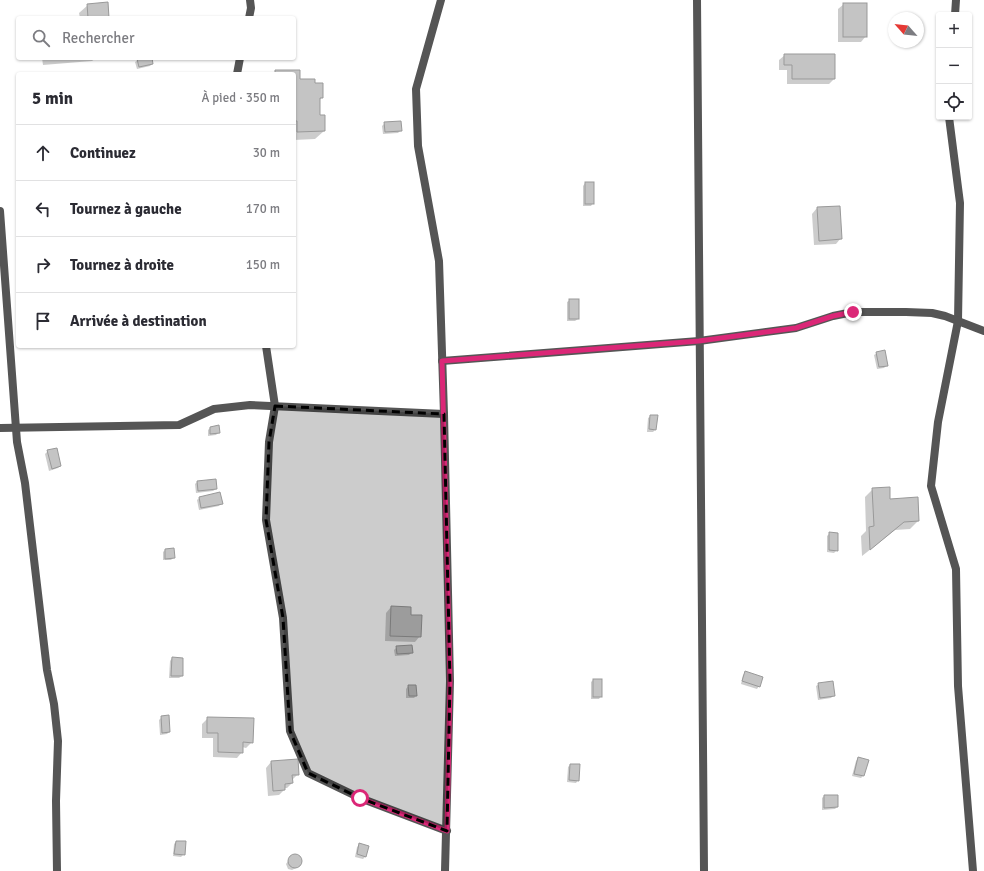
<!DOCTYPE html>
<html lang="fr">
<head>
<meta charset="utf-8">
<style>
	:root { --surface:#fff; --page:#f2f2f3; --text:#2b2b33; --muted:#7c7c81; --line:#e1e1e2 }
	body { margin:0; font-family:Signika,sans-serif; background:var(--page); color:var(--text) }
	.controls { position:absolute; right:12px; top:12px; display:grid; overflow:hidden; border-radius:4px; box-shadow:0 1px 3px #0004 }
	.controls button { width:36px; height:36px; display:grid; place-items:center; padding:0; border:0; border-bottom:1px solid var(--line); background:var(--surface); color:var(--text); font:20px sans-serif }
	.compass { position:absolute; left:888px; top:12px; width:36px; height:36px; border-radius:50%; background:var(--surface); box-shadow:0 1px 3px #0004; rotate:297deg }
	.stop { position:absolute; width:12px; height:12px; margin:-9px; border:3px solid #db2777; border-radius:50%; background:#fff }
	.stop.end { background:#db2777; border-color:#fff; box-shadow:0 1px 4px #0008 }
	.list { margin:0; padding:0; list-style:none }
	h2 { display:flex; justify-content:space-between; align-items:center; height:52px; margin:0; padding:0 16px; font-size:17px }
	h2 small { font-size:13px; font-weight:400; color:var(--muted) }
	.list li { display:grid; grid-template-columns:26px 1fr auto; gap:12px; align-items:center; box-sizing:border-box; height:56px; padding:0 16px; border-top:1px solid var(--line) }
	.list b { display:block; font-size:15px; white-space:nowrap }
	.list em { font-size:13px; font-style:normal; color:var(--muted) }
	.icon { flex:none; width:22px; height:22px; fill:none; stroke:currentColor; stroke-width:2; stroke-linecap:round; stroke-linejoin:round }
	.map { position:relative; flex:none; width:984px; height:871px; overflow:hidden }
	.search { position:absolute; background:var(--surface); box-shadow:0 1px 3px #0004; left:16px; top:16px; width:280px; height:44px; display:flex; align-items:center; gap:10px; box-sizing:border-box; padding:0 14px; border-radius:4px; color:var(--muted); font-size:15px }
	.panel { position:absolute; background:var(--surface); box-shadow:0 1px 3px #0004; left:16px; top:72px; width:280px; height:276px; border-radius:4px }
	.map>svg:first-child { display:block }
	.shadow { fill:#0003 }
	.building { fill:#c4c4c4; stroke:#999 }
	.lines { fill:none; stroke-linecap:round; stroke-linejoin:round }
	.street { stroke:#555; stroke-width:8 }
	.route { stroke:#db2777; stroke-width:5 }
	.marked { fill:#000; fill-opacity:0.2; stroke:#000; stroke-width:3; stroke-dasharray:8 5; stroke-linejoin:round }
</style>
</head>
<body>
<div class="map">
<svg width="984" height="871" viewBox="0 0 984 871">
	<rect width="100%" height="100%" fill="#fff"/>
	<g class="shadow">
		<path d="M844,4l22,32 -5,6h-23v-33z"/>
		<path d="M88,5l20,13h-28l-1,-5z"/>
		<path d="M785,55l49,24 -5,5h-42v-14h-8v-10z"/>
		<path d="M42,58h54l-4,3 -49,4z"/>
		<path d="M146,58h5l1,6 -2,2 -13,3 -2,-7 3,-2z"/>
		<path d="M276,71h23v9l15,4 8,13 -3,4v15l5,15 -9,8 -21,1v-66h-21z"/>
		<path d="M385,123l16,7 -3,3 -15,1 -1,-8z"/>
		<path d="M585,183l8,20 -2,3h-8v-20z"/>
		<path d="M817,208l24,30 -5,6 -22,1 -2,-31z"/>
		<path d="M570,300l8,19 -3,2h-8v-19z"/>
		<path d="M877,353l9,13 -2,2 -7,1 -3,-14z"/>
		<path d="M651,416l4,14 -2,2h-6l1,-14z"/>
		<path d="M210,428l9,4 -3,3 -8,1v-6z"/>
		<path d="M48,451l12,15 -2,2 -9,3 -4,-17z"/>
		<path d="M215,480l1,9 -3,2 -17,2 -1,-9 2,-2z"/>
		<path d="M873,489l45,32 -8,8 -15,1 -33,26 -1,-20 5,-5 -1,-34z"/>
		<path d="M199,498l22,5 -2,3 -20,4 -2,-10z"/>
		<path d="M830,533l7,17 -3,3 -7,-1v-16z"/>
		<path d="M173,549l1,8 -3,3h-8v-8l2,-2z"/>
		<path d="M391,607l29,29 -5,6 -30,-1 1,-28z"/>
		<path d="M397,647l15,5 -3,3 -14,1 -1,-6z"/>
		<path d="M172,658l10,18 -3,2h-10l1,-17z"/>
		<path d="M746,672l13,14 -2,3 -16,-5 2,-9z"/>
		<path d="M593,680l8,16 -2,3h-8v-17z"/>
		<path d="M819,684l15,11 -3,3 -13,2 -2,-14z"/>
		<path d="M408,686l8,10 -2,2h-8v-9z"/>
		<path d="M162,717l7,15 -2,2 -7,1 -1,-15z"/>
		<path d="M208,718l44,24 -6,6 -4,-1v5l-5,6 -24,-1v-19h-11v-14z"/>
		<path d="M858,758l5,18 -2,2 -9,-2 4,-15z"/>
		<path d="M297,760l1,14 -6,6v3l-5,5h-3v2l-5,5 -11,1 -2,-28 5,-6z"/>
		<path d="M570,765l8,15 -2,3 -9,-1 1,-15z"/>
		<path d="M824,796l13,11 -2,2 -13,1v-12z"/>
		<path d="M176,842l8,12 -3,3 -8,-1 1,-12z"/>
		<path d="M360,844l6,12 -3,3 -8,-2 2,-10z"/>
		<path d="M294,855l4,2 2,5 -4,6 -4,2 -4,-1 -2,-5 5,-7z"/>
	</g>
	<g class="building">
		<path d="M108,2l1,16h-25h4l-1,-14z"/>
		<rect x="843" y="3" width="24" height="34"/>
		<path d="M784,54h51v25h-43v-14h-8z"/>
		<path d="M141,58h11l1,6 -14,3 -2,-8z"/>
		<path d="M275,70h25v9h15v4h8v15h-3v17h5v16l-28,1v-11h-3v-47h-19z"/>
		<path d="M401,121l1,10 -17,1 -1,-10z"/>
		<rect x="585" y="182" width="9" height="22"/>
		<path d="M840,206l2,33 -23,2 -2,-34z"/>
		<rect x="569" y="299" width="10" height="20"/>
		<path d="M885,350l3,16 -9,1 -3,-15z"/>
		<path d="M650,415h8l-2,15 -7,-1z"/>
		<path d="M219,425l1,8 -10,1v-7z"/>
		<path d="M57,448l4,18 -9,3 -5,-19z"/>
		<path d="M216,479l1,10 -19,2 -1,-10z"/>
		<path d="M890,487v12l28,-2 1,24 -15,1 -34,28 -1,-23 5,-1 -2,-38z"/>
		<path d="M220,492l3,12 -22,4 -2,-11z"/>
		<path d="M829,532l9,1v18l-9,-1z"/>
		<path d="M174,548l1,10 -10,1v-10z"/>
		<path d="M391,606l20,1v8h11l-1,22 -31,-1z"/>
		<path d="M412,645l1,8 -16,1 -1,-8z"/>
		<path d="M172,657l11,1v18h-12z"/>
		<path d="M745,671l18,6 -3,10 -18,-6z"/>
		<rect x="593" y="679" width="9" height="18"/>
		<path d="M833,681l2,15 -15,2 -2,-15z"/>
		<path d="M408,685h8l1,11h-8z"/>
		<path d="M169,715l1,17 -8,1 -1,-17z"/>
		<path d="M207,717l47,1 -1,25 -10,-1v11l-25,-1v-19h-11z"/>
		<path d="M858,757l11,3 -5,16 -10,-2z"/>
		<path d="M298,759l1,16h-7l1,8 -8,1v6l-12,1 -2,-30z"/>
		<path d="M570,764h10l-1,17 -10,-1z"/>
		<path d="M824,795h14v12l-14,1z"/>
		<path d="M176,841h10l-1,14 -11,-1z"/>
		<path d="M359,843l10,3 -3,11 -9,-3z"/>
		<circle cx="295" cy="861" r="7"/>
	</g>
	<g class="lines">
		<g class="street">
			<path d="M441,0l-25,89 2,57 21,115 5,153 6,267 -5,190"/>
			<path d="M697,0l7,871"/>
			<path d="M955,15l1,-15"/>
			<path d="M249,18l2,-10 -1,-8"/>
			<path d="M237,74l3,-16"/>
			<path d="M949,117l11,86 -2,118 -20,101 -7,64 25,83 2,117 15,185"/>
			<path d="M0,211l17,231 8,41 22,187 7,34 4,37 -2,60 1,70"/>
			<path d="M266,346l9,60 -6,36 -3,78 17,98 7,113 18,42 52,25 87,33"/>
			<path d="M442,361l257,-20 97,-13 37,-12 20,-4h53l26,1 13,3 39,15"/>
			<path d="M0,428l179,-3 35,-16 36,-4 194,9"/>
		</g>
	</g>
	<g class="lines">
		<path class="route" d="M360,798l87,33 3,-150 -8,-320 257,-20 97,-13 37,-12 20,-4"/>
	</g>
	<path class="marked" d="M275,406l169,8 6,267 -3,150 -87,-33 -52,-25 -18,-42 -7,-113 -17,-98 3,-78z"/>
</svg>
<div class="controls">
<button>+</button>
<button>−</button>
<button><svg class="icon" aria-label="locate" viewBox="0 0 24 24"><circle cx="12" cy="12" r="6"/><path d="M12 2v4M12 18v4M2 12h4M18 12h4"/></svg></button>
</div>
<svg class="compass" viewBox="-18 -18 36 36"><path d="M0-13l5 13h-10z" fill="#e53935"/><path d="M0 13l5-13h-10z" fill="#7c7c81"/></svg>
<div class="stop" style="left:360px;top:798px"></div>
<div class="stop end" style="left:853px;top:312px"></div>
<div class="search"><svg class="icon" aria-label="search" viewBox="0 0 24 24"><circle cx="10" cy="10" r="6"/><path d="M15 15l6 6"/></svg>Rechercher</div>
<section class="panel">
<h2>5 min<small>À pied · 350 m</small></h2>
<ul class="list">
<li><svg class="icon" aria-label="ahead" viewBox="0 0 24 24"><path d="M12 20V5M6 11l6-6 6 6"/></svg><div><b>Continuez</b></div><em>30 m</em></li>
<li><svg class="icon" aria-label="left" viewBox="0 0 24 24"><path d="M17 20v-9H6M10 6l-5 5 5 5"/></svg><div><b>Tournez à gauche</b></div><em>170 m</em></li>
<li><svg class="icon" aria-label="right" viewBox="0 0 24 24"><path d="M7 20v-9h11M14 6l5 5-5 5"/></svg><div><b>Tournez à droite</b></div><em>150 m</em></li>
<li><svg class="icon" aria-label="arrive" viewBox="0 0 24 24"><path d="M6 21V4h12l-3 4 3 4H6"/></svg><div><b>Arrivée à destination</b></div></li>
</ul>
</section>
</div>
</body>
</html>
